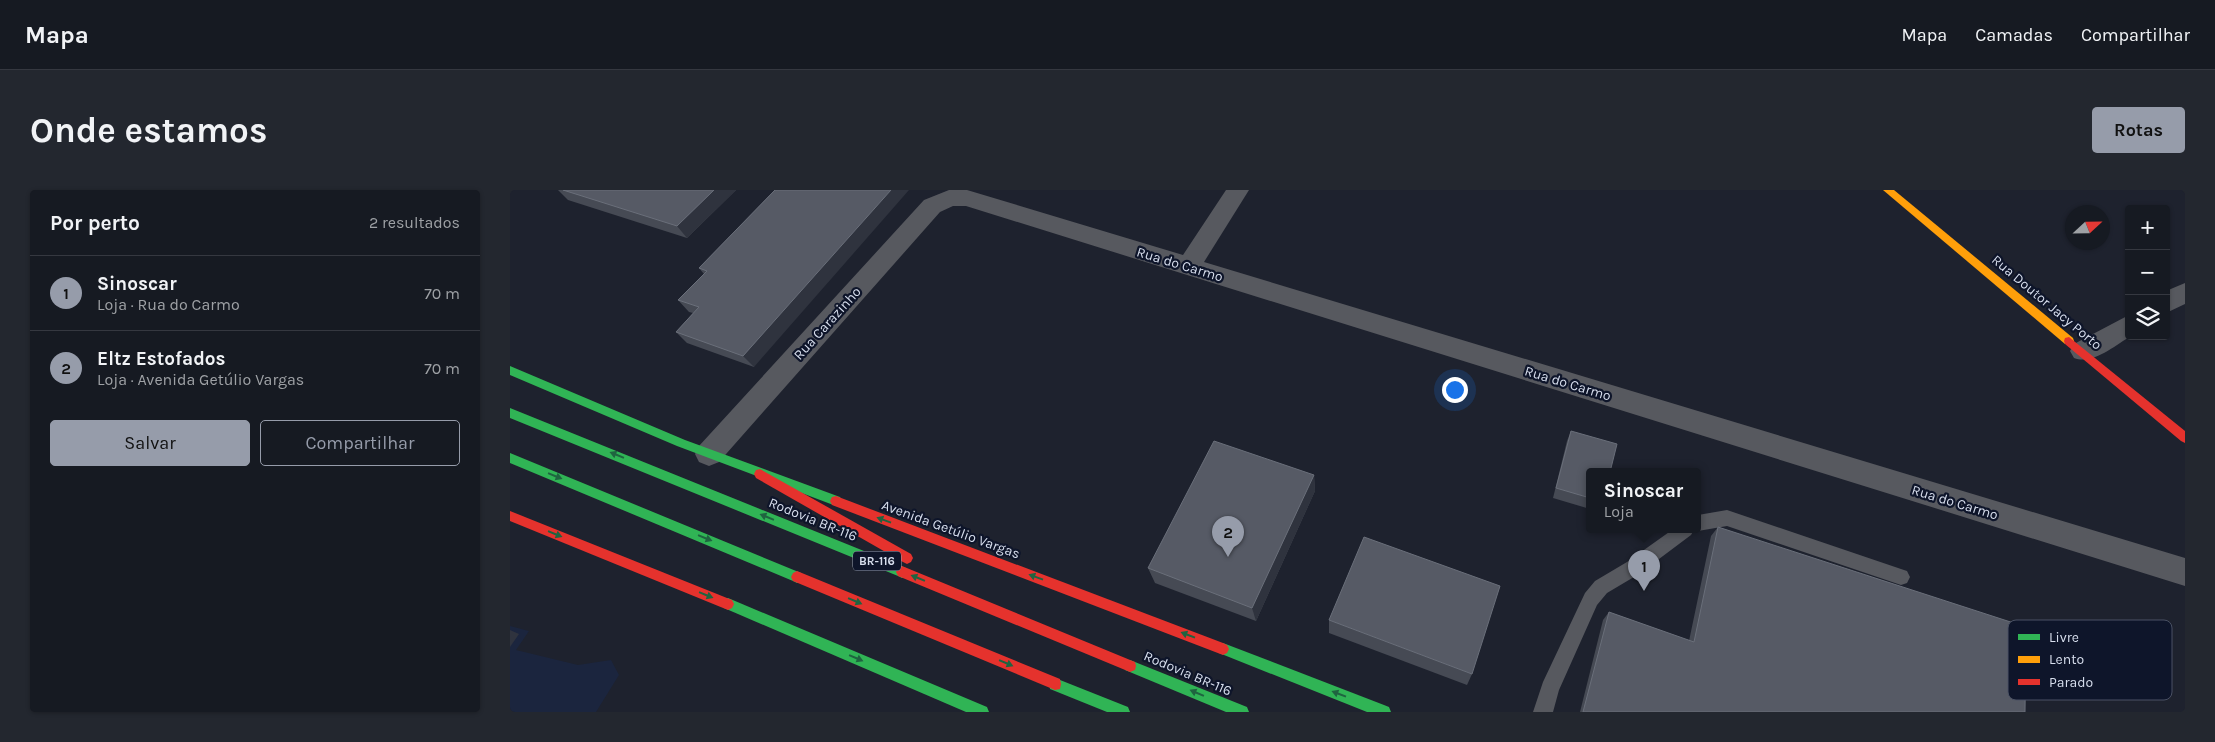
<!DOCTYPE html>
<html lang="pt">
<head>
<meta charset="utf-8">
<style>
	:root { --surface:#161a22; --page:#23272f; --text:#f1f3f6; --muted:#9ea1a5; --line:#353840; --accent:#969caa }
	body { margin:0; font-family:Karla,sans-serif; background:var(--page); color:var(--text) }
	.controls { position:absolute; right:15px; top:15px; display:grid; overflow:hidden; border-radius:5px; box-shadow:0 1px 4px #0004 }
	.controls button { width:45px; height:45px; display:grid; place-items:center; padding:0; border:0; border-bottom:1px solid var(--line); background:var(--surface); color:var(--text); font:25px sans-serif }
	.compass { position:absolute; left:1555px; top:15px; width:45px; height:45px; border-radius:50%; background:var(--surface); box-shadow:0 1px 4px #0004; rotate:68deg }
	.you { position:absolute; left:944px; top:199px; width:18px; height:18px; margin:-12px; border:4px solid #fff; border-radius:50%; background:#1a73e8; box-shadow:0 0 0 8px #1a73e833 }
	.badge { display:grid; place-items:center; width:32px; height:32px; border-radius:50%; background:var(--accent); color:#111; font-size:16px; font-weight:700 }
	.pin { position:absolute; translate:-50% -41px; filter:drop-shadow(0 1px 2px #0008) }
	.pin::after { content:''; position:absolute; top:26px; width:18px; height:15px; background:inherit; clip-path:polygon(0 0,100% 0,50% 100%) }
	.popup { position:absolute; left:1076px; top:278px; width:115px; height:65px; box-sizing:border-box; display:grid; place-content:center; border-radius:5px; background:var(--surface); filter:drop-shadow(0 1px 4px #0005); font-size:16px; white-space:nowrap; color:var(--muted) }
	.popup b { font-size:19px; color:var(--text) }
	.popup::after { content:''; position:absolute; left:50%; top:100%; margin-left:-10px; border:10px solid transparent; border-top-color:var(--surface) }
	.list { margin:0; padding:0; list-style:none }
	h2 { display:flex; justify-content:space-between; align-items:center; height:65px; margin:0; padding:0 20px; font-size:21px }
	h2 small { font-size:16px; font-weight:400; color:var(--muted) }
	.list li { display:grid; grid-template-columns:32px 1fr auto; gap:15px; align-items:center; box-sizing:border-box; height:75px; padding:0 20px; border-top:1px solid var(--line) }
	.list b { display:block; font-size:19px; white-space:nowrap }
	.list p { margin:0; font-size:16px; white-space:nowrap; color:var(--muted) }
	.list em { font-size:16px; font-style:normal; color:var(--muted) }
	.actions { display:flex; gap:10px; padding:15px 20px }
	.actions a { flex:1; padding:11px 0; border:1px solid var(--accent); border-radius:5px; text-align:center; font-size:18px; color:var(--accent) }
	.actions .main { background:var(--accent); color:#111 }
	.icon { flex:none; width:28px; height:28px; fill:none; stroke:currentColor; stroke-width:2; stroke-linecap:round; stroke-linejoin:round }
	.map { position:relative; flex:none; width:1675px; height:522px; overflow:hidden; border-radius:5px }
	header { display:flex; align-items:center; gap:30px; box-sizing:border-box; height:70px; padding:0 25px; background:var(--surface); border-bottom:1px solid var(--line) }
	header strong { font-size:24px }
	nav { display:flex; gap:28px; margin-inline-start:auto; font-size:18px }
	.intro { display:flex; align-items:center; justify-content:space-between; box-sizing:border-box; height:120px; padding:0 30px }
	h1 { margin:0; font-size:35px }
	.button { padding:12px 22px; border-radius:5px; background:var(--accent); color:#111; font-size:18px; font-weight:700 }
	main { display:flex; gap:30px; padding:0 30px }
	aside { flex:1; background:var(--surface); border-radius:5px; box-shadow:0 1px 4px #0004 }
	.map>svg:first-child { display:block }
	.built { fill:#1b253e }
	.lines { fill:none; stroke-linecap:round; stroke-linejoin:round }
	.lane { fill:#57595f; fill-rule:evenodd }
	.street { fill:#57595f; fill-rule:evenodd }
	.fast { fill:#30b455; fill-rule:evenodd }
	.slow { fill:#ff9f0a; fill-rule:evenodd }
	.jam { fill:#e5322d; fill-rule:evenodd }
	.wall { fill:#464a54 }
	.shaded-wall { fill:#2f333e }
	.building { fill:#565a65; stroke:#6a6f7a }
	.oneway { fill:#1f6440 }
	.labels { text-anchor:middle; stroke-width:4.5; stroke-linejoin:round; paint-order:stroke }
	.shield { fill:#0e152a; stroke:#9ba2b2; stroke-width:1 }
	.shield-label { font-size:12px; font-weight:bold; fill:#d7deed }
	.street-label { font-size:14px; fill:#d7deed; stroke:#0e152a }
	.key { fill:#0e152a; stroke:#4a5164; stroke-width:1 }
	.key-label { font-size:14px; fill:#d7deed }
</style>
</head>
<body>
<header>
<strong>Mapa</strong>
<nav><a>Mapa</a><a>Camadas</a><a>Compartilhar</a></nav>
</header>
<div class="intro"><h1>Onde estamos</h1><a class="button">Rotas</a></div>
<main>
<aside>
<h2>Por perto<small>2 resultados</small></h2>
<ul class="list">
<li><span class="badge">1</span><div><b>Sinoscar</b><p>Loja · Rua do Carmo</p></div><em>70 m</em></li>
<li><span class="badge">2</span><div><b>Eltz Estofados</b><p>Loja · Avenida Getúlio Vargas</p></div><em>70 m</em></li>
</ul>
<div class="actions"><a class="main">Salvar</a><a>Compartilhar</a></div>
</aside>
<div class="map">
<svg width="1675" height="522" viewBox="0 0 1675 522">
	<rect width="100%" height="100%" fill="#1e222e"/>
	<path class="built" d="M0,436l19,5 -13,19 62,15 33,-5 8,15 -23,37h-86z"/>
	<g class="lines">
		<g class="lane">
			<path d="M1217,320l174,59 6,2 3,6 -3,6 -6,2 -174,-59 -29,5 -2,-1h2v-15z"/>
			<path d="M1162,340h22l-3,5 -52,39 -32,19 -10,12 -38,85 -6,22h-20l10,-30 42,-89 10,-12 32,-19z"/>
		</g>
		<g class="street">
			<path d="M439,0h18l216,65 43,-65h23l-45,72 981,296v28l-1219,-380h-13l-13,6 -221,250 -10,4 -10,-4 -4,-8 4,-8 225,-246z"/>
			<path d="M1675,93v21l-19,9v-22z"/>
			<path d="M1619,125v21h2c-17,10 -38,29 -57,22l-4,-7 4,-7z"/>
		</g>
		<g class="fast">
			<path d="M0,176l175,74 155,57 2,4 -2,4 -4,1 -159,-60 -167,-71z"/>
			<path d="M0,218l396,160 2,4 -2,4 -4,2 -4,-2 -388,-158z"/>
			<path d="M0,263l291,120 2,4 -2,4 -4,2 -4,-2 -283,-118z"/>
			<path d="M218,408l259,109 2,5h-23l-242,-104 -2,-4 2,-4z"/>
			<path d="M713,453l161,62 5,2 2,5h-24l-148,-59 -2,-4 2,-4z"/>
			<path d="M620,470l117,47 2,5h-23l-101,-42 -1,-4 1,-4z"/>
			<path d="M545,488l73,29 2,5h-23l-57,-23 -1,-5 1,-5z"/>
		</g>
		<path class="slow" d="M1373,0h11l179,148 1,3 -1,3h-8z"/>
		<g class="jam">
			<path d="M1559,147l116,94v12l-4,-2 -116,-97 -1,-3 1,-3z"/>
			<path d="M250,279l151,85 2,4 -2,4 -4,2 -4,-2 -147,-84 -2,-4 2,-4z"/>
			<path d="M326,306l387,147 4,2 2,4 -2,4 -4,2 -391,-150 -2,-4 2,-4z"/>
			<path d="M0,321l222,89 2,4 -2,4 -4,2 -218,-89z"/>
			<path d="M392,376l233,96 1,4 -1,4 -5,2 -232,-96 -2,-4 2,-4z"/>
			<path d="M287,381l263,108 1,5 -1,5 -5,1 -262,-109 -2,-4 2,-4z"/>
		</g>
	</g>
	<g class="wall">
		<path d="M48,0h178l-49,48 -119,-38z"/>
		<path d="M265,0l-21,177 -67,-24 -11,-11 17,-19 -4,-1 -11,-12 26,-26 -5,-6z"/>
		<path d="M1061,241l19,41v37l-37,-11 14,-57z"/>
		<path d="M804,285l1,16 -59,130 -101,-38 -7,-15z"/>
		<path d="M1208,337l307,185h-445l23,-92 6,-8 80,29 22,-105z"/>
		<path d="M819,430l143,54 -5,11 -138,-52z"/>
	</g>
	<g class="shaded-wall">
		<path d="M204,0h22l-49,48 -10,-12z"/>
		<path d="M381,0h18l-155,177 -11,-11z"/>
		<path d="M804,285l1,16 -59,130 -4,-13z"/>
		<path d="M0,440l9,4 -9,13z"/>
	</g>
	<g class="building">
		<path d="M53,0h151l-37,36z"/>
		<path d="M265,0h116l-148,166 -67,-24 23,-25 -21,-7 29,-29 -8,-3z"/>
		<path d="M1061,241l46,13 -7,28h-20v26l-34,-10z"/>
		<path d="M704,251l100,34 -62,133 -104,-40z"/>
		<path d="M1208,337l308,100 -1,85h-442l26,-100 85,30z"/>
		<path d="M854,347l136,49 -28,88 -143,-54z"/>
	</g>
	<defs><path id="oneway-solid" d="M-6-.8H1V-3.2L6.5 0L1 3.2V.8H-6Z" transform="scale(1.25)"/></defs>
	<g class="oneway">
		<use href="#oneway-solid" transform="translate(107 265) rotate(-158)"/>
		<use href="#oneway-solid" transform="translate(45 286) rotate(22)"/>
		<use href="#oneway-solid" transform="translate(257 327) rotate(-158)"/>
		<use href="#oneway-solid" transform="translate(374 330) rotate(-160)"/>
		<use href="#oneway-solid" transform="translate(45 344) rotate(22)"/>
		<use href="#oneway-solid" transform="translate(195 348) rotate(22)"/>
		<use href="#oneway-solid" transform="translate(526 387) rotate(-160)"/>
		<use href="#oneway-solid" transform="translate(408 388) rotate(-158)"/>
		<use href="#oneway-solid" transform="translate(196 405) rotate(22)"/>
		<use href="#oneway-solid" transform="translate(345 411) rotate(23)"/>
		<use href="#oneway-solid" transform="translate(678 445) rotate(-159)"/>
		<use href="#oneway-solid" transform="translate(346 468) rotate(23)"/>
		<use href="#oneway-solid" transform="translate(496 473) rotate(23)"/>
		<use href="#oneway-solid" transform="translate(687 503) rotate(-157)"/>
		<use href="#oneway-solid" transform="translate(829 504) rotate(-159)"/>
	</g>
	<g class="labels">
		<rect class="shield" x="343" y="361.5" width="48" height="19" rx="4"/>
		<g class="shield-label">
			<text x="367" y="375">BR-116</text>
		</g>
		<g class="street-label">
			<text transform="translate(670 74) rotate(17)" y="5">Rua do Carmo</text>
			<text transform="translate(1537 112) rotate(40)" y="5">Rua Doutor Jacy Porto</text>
			<text transform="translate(317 133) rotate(-48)" y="5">Rua Carazinho</text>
			<text transform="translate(1058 193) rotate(17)" y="5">Rua do Carmo</text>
			<text transform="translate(1445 312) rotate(17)" y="5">Rua do Carmo</text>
			<text transform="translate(303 329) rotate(22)" y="5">Rodovia BR-116</text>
			<text transform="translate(441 339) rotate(20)" y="5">Avenida Getúlio Vargas</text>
			<text transform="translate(678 483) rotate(23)" y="5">Rodovia BR-116</text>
		</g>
	</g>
	<rect x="1498" y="430" width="164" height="80" rx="8" class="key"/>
	<rect x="1508" y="444" width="22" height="6" fill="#30b455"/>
	<rect x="1508" y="466" width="22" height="7" fill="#ff9f0a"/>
	<rect x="1508" y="489" width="22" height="6" fill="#e5322d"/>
	<g class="key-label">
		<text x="1539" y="452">Livre</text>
		<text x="1539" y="474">Lento</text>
		<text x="1539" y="497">Parado</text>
	</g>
</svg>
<div class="controls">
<button>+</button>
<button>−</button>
<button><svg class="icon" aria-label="layers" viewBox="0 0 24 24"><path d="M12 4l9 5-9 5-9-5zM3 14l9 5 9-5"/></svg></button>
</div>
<svg class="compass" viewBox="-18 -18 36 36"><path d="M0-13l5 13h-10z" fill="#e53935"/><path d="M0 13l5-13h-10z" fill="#9ea1a5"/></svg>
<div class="you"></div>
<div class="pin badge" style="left:1134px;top:401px">1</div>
<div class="popup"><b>Sinoscar</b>Loja</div>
<div class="pin badge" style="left:718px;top:367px">2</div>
</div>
</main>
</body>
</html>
